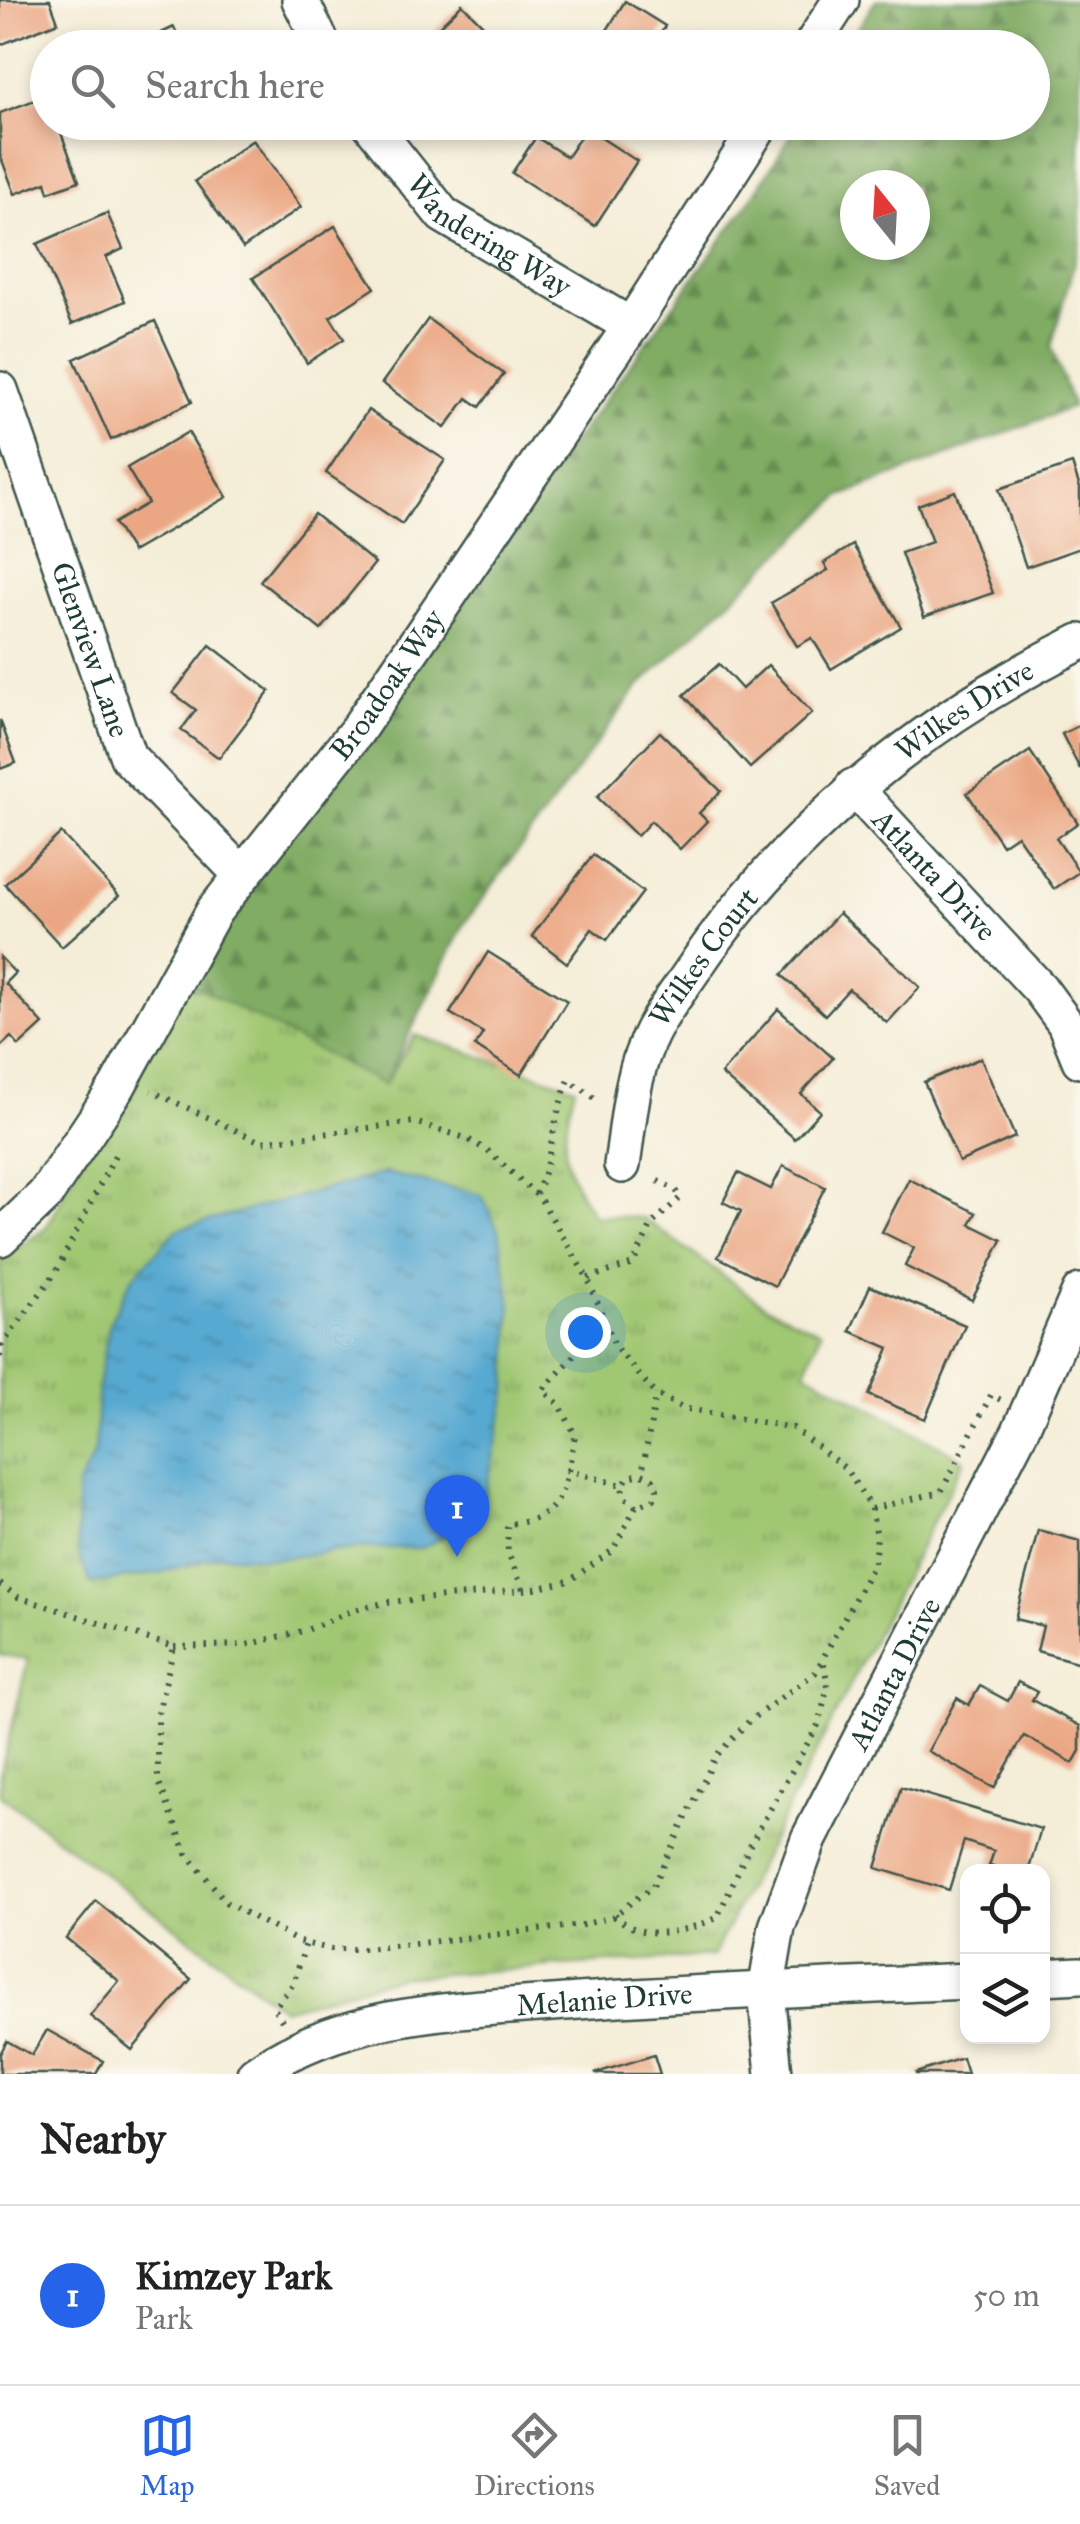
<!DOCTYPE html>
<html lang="en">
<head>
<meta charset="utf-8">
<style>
	:root { --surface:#fff; --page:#f6f6f6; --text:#222; --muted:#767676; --line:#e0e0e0; --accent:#2563eb }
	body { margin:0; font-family:"IM FELL Great Primer",serif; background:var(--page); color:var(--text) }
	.controls { position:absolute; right:30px; bottom:30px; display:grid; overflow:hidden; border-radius:20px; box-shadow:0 5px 15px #0003 }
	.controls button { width:90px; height:90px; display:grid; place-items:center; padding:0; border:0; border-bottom:2px solid var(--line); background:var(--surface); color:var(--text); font:50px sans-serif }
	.compass { position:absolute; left:840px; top:170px; width:90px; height:90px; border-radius:50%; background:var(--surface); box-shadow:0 5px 15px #0003; rotate:342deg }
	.you { position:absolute; left:585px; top:1332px; width:35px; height:35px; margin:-25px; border:8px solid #fff; border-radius:50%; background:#1a73e8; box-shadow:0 0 0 15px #1a73e833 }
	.badge { display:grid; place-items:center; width:65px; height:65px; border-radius:50%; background:var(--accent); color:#fff; font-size:32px; font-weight:700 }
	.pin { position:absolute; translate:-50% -82px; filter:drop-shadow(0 2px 5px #0008) }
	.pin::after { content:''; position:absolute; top:52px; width:35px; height:30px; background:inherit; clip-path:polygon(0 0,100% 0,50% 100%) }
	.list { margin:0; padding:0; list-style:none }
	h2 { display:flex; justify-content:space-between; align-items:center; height:130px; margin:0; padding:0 40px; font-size:42px }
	h2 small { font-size:32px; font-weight:400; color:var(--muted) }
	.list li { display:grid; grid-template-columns:65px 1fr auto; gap:30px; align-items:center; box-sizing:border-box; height:180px; padding:0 40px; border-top:2px solid var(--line) }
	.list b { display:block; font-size:38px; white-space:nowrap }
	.list p { margin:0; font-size:32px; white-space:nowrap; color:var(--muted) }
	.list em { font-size:32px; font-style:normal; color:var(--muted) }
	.icon { flex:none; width:55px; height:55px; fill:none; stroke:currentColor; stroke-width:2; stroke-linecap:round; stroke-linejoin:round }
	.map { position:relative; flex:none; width:1080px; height:2074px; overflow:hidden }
	.search { position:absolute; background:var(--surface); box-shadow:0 5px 15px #0003; left:30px; right:30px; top:30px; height:110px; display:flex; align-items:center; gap:25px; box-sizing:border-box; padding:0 35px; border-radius:55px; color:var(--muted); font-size:38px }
	.sheet { height:310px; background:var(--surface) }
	nav { display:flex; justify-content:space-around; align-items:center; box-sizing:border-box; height:140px; border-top:2px solid var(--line); background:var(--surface); font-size:28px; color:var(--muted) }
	nav a { display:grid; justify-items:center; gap:5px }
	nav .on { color:var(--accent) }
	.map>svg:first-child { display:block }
	.forest { fill:url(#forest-firs); stroke:#50744c; stroke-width:2.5; fill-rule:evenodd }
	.park { fill:url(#park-tufts); stroke:#608253; stroke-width:2.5 }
	.water { fill:url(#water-ripples); stroke:#3a7382; stroke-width:2.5 }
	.building { fill:#eba784 }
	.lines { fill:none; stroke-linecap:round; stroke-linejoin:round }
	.minor-casing { stroke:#3f574c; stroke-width:40 }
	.path { stroke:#3f574c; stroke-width:6; stroke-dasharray:2.5 8; stroke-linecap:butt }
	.minor { stroke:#fff; stroke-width:35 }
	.labels { text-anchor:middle; stroke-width:9; stroke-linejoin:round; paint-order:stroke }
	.street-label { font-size:30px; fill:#1f3d34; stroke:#fbf7ec }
</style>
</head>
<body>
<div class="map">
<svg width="1080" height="2074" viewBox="0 0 1080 2074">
	<defs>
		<pattern id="forest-firs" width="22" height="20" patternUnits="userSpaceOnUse" patternTransform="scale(2.5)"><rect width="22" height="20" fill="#80ac64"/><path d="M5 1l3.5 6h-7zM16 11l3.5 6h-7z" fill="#688d53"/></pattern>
		<pattern id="park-tufts" width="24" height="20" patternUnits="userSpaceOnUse" patternTransform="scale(2.5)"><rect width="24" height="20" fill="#a0c772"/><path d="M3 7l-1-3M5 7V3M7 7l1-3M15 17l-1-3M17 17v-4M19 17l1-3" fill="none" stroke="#82a35e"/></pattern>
		<pattern id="water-ripples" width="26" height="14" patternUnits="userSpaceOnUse" patternTransform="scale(2.5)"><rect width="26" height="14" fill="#56a9d1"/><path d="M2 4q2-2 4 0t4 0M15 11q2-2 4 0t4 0" fill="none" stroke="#478baa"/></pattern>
	</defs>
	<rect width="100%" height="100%" fill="#fbf7ec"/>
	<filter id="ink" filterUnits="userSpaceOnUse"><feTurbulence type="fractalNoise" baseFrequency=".01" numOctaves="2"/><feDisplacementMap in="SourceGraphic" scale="20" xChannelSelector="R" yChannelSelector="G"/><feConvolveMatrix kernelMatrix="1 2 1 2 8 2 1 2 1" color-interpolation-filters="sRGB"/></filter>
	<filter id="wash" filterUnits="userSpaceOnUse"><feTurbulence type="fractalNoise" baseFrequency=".0048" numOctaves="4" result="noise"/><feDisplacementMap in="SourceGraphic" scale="40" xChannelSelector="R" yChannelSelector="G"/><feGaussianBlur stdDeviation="2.25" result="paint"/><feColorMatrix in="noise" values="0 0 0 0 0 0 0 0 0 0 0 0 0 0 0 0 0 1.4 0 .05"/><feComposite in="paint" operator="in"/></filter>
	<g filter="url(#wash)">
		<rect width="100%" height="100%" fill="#f4edd7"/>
		<path class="forest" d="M876,0h204v240l-29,107 22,60 -232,89 -203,191 -174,237 -80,161 -209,-99 575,-785 49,-78 233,-1v-74l-186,-1zM855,185h60v60h-60z"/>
		<path class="park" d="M175,986l26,3 183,96 31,-50 160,52c-16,61 -15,74 18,128l50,3 125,90 53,24 -16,39 159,89 -251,496 -315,21 -115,32 -283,-214v-19l28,-117 -28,-4v-395l46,-32z"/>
		<path class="water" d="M385,1173l97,22 17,37 12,70 -4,91 -22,102 -20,30 -43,23h-60l-88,11 -54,-4 -61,18 -68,11 -13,-31 -1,-65 18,-37 4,-71 11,-58 22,-44 46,-49z"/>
		<g id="blocks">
			<g class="building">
				<path d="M0,0h50l8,22 -58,23z"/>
				<path d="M625,1l40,25 -10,17 8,5h-67z"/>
				<path d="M462,4l39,39 -5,5h-79z"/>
				<path d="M174,27l9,21h-53z"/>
				<path d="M48,95v27h9l22,59 -30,11 -3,-10 -31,12 -15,-39v-42z"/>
				<path d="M586,128l51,33 -42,65 -83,-53 24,-36 31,20z"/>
				<path d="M253,140l48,67 -58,41 -48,-67z"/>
				<path d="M107,213l16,36 -17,8 19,44 -53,23 -35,-80z"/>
				<path d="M335,226l40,62 -45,29 14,22 -37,24 -54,-85z"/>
				<path d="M428,319l76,55 -24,33 -13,-9 -22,30 -63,-45z"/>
				<path d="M155,321l37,81 -81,38 -37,-81z"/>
				<path d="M368,410l77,50 -43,64 -76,-51z"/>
				<path d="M188,432l39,65 -95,55 -18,-29 34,-20 -21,-35z"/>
				<path d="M1072,464l8,24v60l-54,19 -27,-78z"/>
				<path d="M955,491l38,102 -69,24 -23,-64 31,-11 -14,-37z"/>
				<path d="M314,514l61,49 -54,67 -61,-49z"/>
				<path d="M853,545l48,82 -70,42 -19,-31 -15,8 -26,-43 57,-33 -4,-7z"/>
				<path d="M210,645l60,46 -51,67 -38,-28 15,-20 -23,-17z"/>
				<path d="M719,664l23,25 26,-24 44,48 -62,55 -66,-73z"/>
				<path d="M0,720l16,43 -16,6z"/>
				<path d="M1080,725v44l-18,-35z"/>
				<path d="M660,732l61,59 -22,22 8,8 -27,28 -29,-28 -14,15 -40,-39z"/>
				<path d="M1030,751l48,72 -22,15 23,34 -25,17 -37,-54 -15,10 -35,-52z"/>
				<path d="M61,833l58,63 -57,51 -57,-63z"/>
				<path d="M593,855l50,37 -36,48 -15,-11 -25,34 -35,-27z"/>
				<path d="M839,913l81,74 -33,36 -38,-34 -24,26 -43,-40z"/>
				<path d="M488,952l79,49 -46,74 -46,-29 8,-13 -33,-20z"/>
				<path d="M0,957l15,16 -10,10 38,41 -24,22 -8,-9 -11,10z"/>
				<path d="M778,1009l55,49 -32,36 19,17 -25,28 -74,-65z"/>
				<path d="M981,1058l34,79 -56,25 -35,-80z"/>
				<path d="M783,1166l42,21 -50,99 -57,-29 23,-46 -18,-9 15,-29 33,16z"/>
				<path d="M909,1179l67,34 -6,11 32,16 -30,60 -67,-34 9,-18 -32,-16z"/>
				<path d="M870,1286l95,39 -40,94 -56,-24 20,-47 -39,-17z"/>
				<path d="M1038,1530l42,11v122l-43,-12 6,-25 -28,-7z"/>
				<path d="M1018,1682l19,10 -5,8 48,26v25l-7,12 -49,-27 -30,52 -66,-37 29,-53 12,7 11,-19 28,15z"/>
				<path d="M901,1787l140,42 -13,43 -39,-6 5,-15 -30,-10 -15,49 -73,-22z"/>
				<path d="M96,1901l95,78 -59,71 -42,-34 29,-35 -53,-43z"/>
				<path d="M47,2030l56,31 -7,13h-96v-20l7,-13 25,14z"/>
				<path d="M654,2055l6,19h-63l-1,-1z"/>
				<path d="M962,2058l5,16h-51v-1z"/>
			</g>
		</g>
	</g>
	<g filter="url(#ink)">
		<use href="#blocks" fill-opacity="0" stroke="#3f574c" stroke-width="2.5"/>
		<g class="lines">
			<g class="minor-casing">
				<g id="minor">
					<path d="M300,0l24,48"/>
					<path d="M810,48l31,-48"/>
					<path id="s1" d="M369,122l74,93 188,111"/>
					<path id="s2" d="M0,390l128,367 112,116"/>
					<path id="s3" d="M853,787l187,202 25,34 15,37"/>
					<path id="s4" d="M622,1165c7,-45 9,-92 30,-133 10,-20 25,-39 38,-58 96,-144 235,-255 390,-332"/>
					<path id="s5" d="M0,1238l45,-43 72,-108 97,-176 142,-179 275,-406 131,-204"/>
					<path d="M1042,1977l38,-2"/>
					<path id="s6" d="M255,2074c93,-66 215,-64 324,-73 129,-10 259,-14 389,-20"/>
					<path id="s7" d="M774,2074l-8,-83 11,-64 32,-88 211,-408 60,-139"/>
				</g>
			</g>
			<g class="path">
				<path d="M536,1194c17,-36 16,-77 33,-114l30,21"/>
				<path d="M588,1278l45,-14 19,-40 29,-27 -6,-8 -24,-11"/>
				<path d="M0,1357l2,-12 54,-73 61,-121"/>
				<path d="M566,1470l56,15"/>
				<path d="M636,1506l-11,-8 -3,-11 6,-10 14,-3"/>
				<path d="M871,1509l70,-17 50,-97 10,5"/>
				<path d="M0,1584l18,13 156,50 -16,66v67l29,74 40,49 72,39 32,7h35l216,-24 30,-8 41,-31 63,-130 33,-35 66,-48 59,-110 3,-27 -7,-31 -25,-37 -52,-40 -111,-20 -26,-14 -40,-46 -28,-69 -48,-81 -52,-47 -22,-13 -52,-16 -153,20 -110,-51"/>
				<path d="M523,1589l-15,-36 -1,-29c59,-3 58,-40 68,-89l-15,-30 -17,-15 42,-46 17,-31"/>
				<path d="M174,1647l72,-2 61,-15 47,-20 34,-8 147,-13 34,-8 44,-31 23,-44 18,-7 3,-10 -4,-10 -11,-5 14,-80"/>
				<path d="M615,1914c23,30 70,18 102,4l33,-73 68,-120 10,-38 -5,-29"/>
				<path d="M282,2021l-8,-13 19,-24 13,-41"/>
			</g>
			<use href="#minor" class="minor"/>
		</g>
	</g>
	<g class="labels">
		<g class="street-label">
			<text dy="10" stroke="none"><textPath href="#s1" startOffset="168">Wandering Way</textPath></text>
			<text dy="10" stroke="none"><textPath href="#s2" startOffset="275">Glenview Lane</textPath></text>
			<text dy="10" stroke="none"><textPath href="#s5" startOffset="678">Broadoak Way</textPath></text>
			<text dy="10" stroke="none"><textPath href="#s4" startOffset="590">Wilkes Drive</textPath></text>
			<text dy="10" stroke="none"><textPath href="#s3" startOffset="120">Atlanta Drive</textPath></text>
			<text dy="10" stroke="none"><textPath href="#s4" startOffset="228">Wilkes Court</textPath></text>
			<text dy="10" stroke="none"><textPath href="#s7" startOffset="428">Atlanta Drive</textPath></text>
			<text dy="10" stroke="none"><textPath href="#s6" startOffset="362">Melanie Drive</textPath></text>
		</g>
	</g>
</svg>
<div class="controls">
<button><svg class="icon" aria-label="locate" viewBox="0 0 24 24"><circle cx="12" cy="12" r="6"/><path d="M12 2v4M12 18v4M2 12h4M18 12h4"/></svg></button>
<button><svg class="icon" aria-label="layers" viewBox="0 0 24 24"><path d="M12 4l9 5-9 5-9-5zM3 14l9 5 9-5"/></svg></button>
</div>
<svg class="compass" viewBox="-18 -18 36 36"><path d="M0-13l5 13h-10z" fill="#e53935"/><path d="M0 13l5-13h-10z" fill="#767676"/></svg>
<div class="you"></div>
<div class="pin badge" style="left:457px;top:1557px">1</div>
<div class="search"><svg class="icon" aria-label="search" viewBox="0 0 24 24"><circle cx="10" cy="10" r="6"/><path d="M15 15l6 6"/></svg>Search here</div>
</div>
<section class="sheet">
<h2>Nearby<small></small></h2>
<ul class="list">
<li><span class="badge">1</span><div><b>Kimzey Park</b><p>Park</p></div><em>50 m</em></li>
</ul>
</section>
<nav>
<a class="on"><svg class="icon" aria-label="map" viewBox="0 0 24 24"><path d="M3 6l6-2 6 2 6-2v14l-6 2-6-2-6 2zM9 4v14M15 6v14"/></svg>Map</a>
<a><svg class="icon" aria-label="directions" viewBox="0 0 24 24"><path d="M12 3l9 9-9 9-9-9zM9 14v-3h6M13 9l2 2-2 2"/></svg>Directions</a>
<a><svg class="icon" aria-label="saved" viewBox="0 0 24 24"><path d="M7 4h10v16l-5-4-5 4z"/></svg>Saved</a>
</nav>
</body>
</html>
